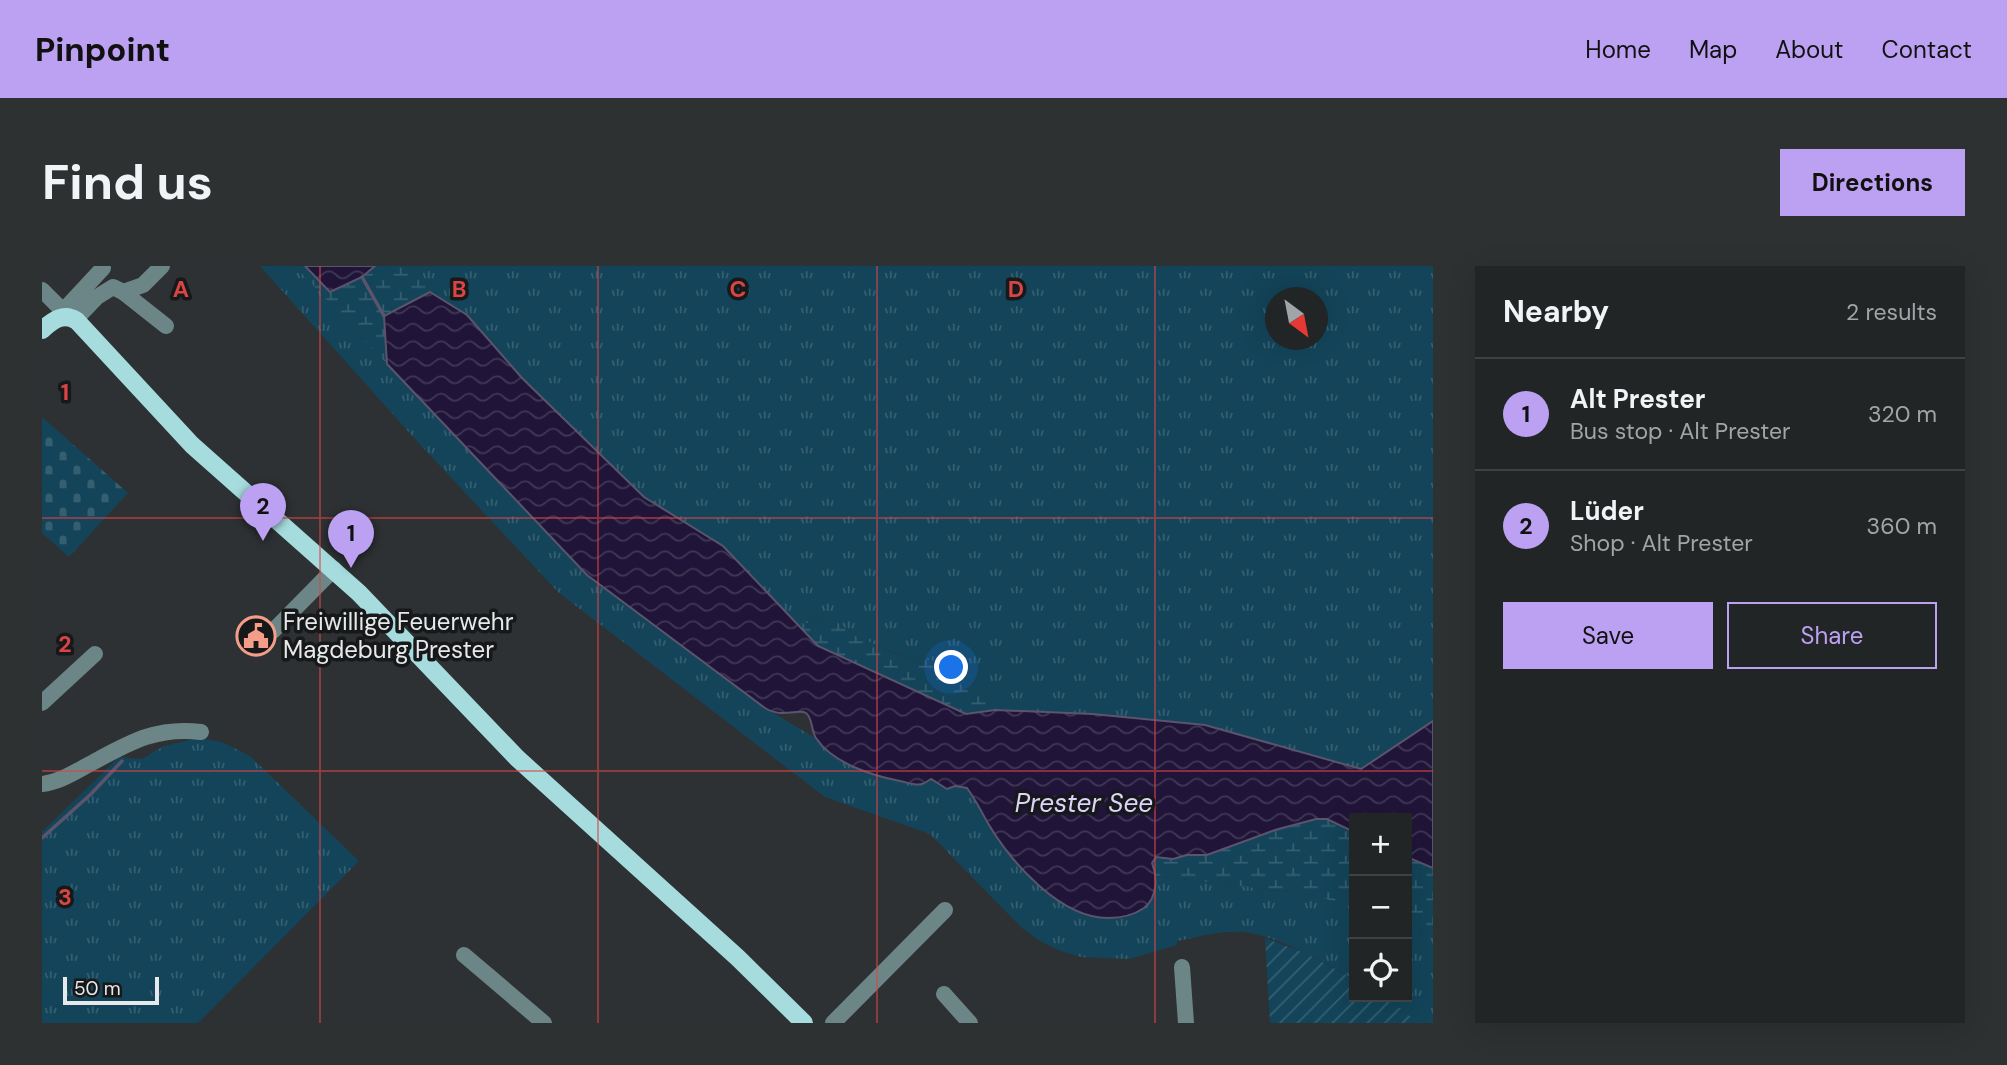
<!DOCTYPE html>
<html lang="en">
<head>
<meta charset="utf-8">
<style>
	:root { --surface:#222526; --page:#2e3132; --text:#f1f3f6; --muted:#a2a5a7; --line:#3f4243; --accent:#bca0f2 }
	body { margin:0; font-family:"DM Sans",sans-serif; background:var(--page); color:var(--text) }
	.controls { position:absolute; right:21px; bottom:21px; display:grid; overflow:hidden; border-radius:0px; box-shadow:0 7px 28px #0002 }
	.controls button { width:63px; height:63px; display:grid; place-items:center; padding:0; border:0; border-bottom:2px solid var(--line); background:var(--surface); color:var(--text); font:35px sans-serif }
	.compass { position:absolute; left:1223px; top:21px; width:63px; height:63px; border-radius:50%; background:var(--surface); box-shadow:0 7px 28px #0002; rotate:148deg }
	.scale { position:absolute; left:21px; bottom:18px; width:96px; box-sizing:border-box; padding-left:7px; border:4px solid #e6e8ea; border-top:0; font-size:19px; line-height:24px; white-space:nowrap; color:#e6e8ea; -webkit-text-stroke:5px #161819; paint-order:stroke }
	.you { position:absolute; left:910px; top:402px; width:24px; height:24px; margin:-18px; border:5px solid #fff; border-radius:50%; background:#1a73e8; box-shadow:0 0 0 10px #1a73e833 }
	.badge { display:grid; place-items:center; width:46px; height:46px; border-radius:50%; background:var(--accent); color:#111; font-size:23px; font-weight:700 }
	.pin { position:absolute; translate:-50% -58px; filter:drop-shadow(0 2px 4px #0008) }
	.pin::after { content:''; position:absolute; top:37px; width:24px; height:21px; background:inherit; clip-path:polygon(0 0,100% 0,50% 100%) }
	.list { margin:0; padding:0; list-style:none }
	h2 { display:flex; justify-content:space-between; align-items:center; height:91px; margin:0; padding:0 28px; font-size:30px }
	h2 small { font-size:23px; font-weight:400; color:var(--muted) }
	.list li { display:grid; grid-template-columns:46px 1fr auto; gap:21px; align-items:center; box-sizing:border-box; height:112px; padding:0 28px; border-top:2px solid var(--line) }
	.list b { display:block; font-size:26px; white-space:nowrap }
	.list p { margin:0; font-size:23px; white-space:nowrap; color:var(--muted) }
	.list em { font-size:23px; font-style:normal; color:var(--muted) }
	.actions { display:flex; gap:14px; padding:21px 28px }
	.actions a { flex:1; padding:16px 0; border:2px solid var(--accent); border-radius:0px; text-align:center; font-size:24px; color:var(--accent) }
	.actions .main { background:var(--accent); color:#111 }
	.icon { flex:none; width:38px; height:38px; fill:none; stroke:currentColor; stroke-width:2; stroke-linecap:round; stroke-linejoin:round }
	.map { position:relative; flex:none; width:1391px; height:757px; overflow:hidden; border-radius:0px }
	header { display:flex; align-items:center; gap:42px; box-sizing:border-box; height:98px; padding:0 35px; background:var(--accent); color:#111 }
	header strong { font-size:33px }
	nav { display:flex; gap:38px; margin-inline-start:auto; font-size:24px }
	.intro { display:flex; align-items:center; justify-content:space-between; box-sizing:border-box; height:168px; padding:0 42px }
	h1 { margin:0; font-size:49px }
	.button { padding:18px 32px; border-radius:0px; background:var(--accent); color:#111; font-size:24px; font-weight:700 }
	main { display:flex; gap:42px; padding:0 42px }
	aside { flex:1; background:var(--surface); border-radius:0px; box-shadow:0 7px 28px #0002 }
	.map>svg:first-child { display:block }
	.grass { fill:url(#grass-tufts); fill-rule:evenodd }
	.wetland { fill:url(#wetland-marsh) }
	.cemetery { fill:url(#cemetery-stones) }
	.garden { fill:url(#garden-furrows) }
	.water { fill:url(#water-waves); stroke:#5b546d; stroke-width:2 }
	.lines { fill:none; stroke-linecap:round; stroke-linejoin:round }
	.stream { stroke:#5b546d; stroke-width:3.5 }
	.minor { stroke:#6c8687; stroke-width:16 }
	.major { stroke:#a6dcde; stroke-width:18 }
	.grid { fill:none; stroke:#d84545; stroke-width:2; stroke-opacity:0.55 }
	.labels { text-anchor:middle; stroke-width:7; stroke-linejoin:round; paint-order:stroke }
	.poi-label { font-size:24px; fill:#e6e8ea; stroke:#161819; text-anchor:start }
	.water-label { font-size:26px; font-style:italic; fill:#dcd2fb; stroke:#161819 }
	.grid-label { font-size:23px; text-anchor:middle; font-weight:bold; fill:#d84545; stroke:#161819; stroke-width:7; stroke-linejoin:round; paint-order:stroke }
</style>
</head>
<body>
<header>
<strong>Pinpoint</strong>
<nav><a>Home</a><a>Map</a><a>About</a><a>Contact</a></nav>
</header>
<div class="intro"><h1>Find us</h1><a class="button">Directions</a></div>
<main>
<div class="map">
<svg width="1391" height="757" viewBox="0 0 1391 757">
	<defs>
		<pattern id="grass-tufts" width="24" height="20" patternUnits="userSpaceOnUse" patternTransform="scale(1.75)"><rect width="24" height="20" fill="#134459"/><path d="M3 7l-1-3M5 7V3M7 7l1-3M15 17l-1-3M17 17v-4M19 17l1-3" fill="none" stroke="#355f71"/></pattern>
		<pattern id="wetland-marsh" width="20" height="14" patternUnits="userSpaceOnUse" patternTransform="scale(1.75)"><rect width="20" height="14" fill="#134459"/><path d="M1 5h8M5 5V1M11 12h8M15 12V8" fill="none" stroke="#355f71"/></pattern>
		<pattern id="cemetery-stones" width="16" height="16" patternUnits="userSpaceOnUse" patternTransform="scale(1.75)"><rect width="16" height="16" fill="#134459"/><path d="M2 7V4a2 2 0 0 1 4 0v3zM10 15v-3a2 2 0 0 1 4 0v3z" fill="#355f71"/></pattern>
		<pattern id="garden-furrows" width="10" height="10" patternUnits="userSpaceOnUse" patternTransform="scale(1.75)"><rect width="10" height="10" fill="#134459"/><path d="M-1 1l2-2M0 10L10 0M9 11l2-2" fill="none" stroke="#355f71"/></pattern>
		<pattern id="water-waves" width="16" height="10" patternUnits="userSpaceOnUse" patternTransform="scale(1.75)"><rect width="16" height="10" fill="#201538"/><path d="M0 5q4-4 8 0t8 0" fill="none" stroke="#403755"/></pattern>
	</defs>
	<rect width="100%" height="100%" fill="#2d3133"/>
	<g class="grass">
		<path d="M218,0h35l6,6 286,303 178,133 52,31 32,25 25,11 49,9 8,-5 20,9 11,-2 5,2c31,46 60,105 116,124 16,6 30,8 47,3 12,-4 25,-27 25,-39l153,18 46,13v72c-29,-16 -78,-44 -111,-47 -22,-2 -45,5 -66,9v4l-48,14 -48,-2 -20,-6 -21,-10 -18,-13 -92,-94 -105,-37 -267,-205 -143,-153z"/>
		<path d="M377,0h1014v455l-71,48 -157,-44 -112,-11 -98,-4 -17,-26 -43,-23 -33,-5 -45,-19 -22,-17 -38,4 -74,-78 -79,-49 -122,-119 -55,-63 -37,-23zM1234,32h42v42h-42z"/>
		<path d="M156,472l24,4 28,14 109,105 -161,162h-156v-191l77,-75 23,2 22,-13z"/>
		<path d="M1365,656l26,14v87h-14l-36,-26h24z"/>
	</g>
	<g class="wetland">
		<path d="M253,0h10l26,26 31,-15 13,-11h44l11,26 -46,24 3,48z"/>
		<path d="M793,354l22,17 44,19 34,5 43,23 17,26 -29,4 -148,-68 -21,-22z"/>
		<path d="M1274,552l11,1 27,14v74l-46,-13 -153,-18 -3,-13 4,-6 17,2 14,-4h20l68,-25z"/>
		<path d="M1365,591l26,11v68l-26,-14z"/>
	</g>
	<path class="cemetery" d="M0,151l86,76 -59,64 -27,-24z"/>
	<path class="garden" d="M1223,672l40,15 49,26v18h29l37,26h-150z"/>
	<g class="water">
		<path d="M263,0h70l-13,11 -32,15z"/>
		<path d="M388,26l37,23 55,63 122,119 79,49 95,100 148,68 29,-4 98,4 112,11 156,44 72,-48v147l-26,-11v-39h-53v14l-27,-13h-11l-41,11 -68,25h-20l-14,4 -17,-2 -4,6c6,15 5,35 -8,45 -10,7 -24,10 -36,10 -48,0 -96,-55 -119,-93 -7,-12 -13,-25 -22,-37l-12,-2 -8,3 -16,-10c-3,2 -6,4 -9,5 -6,2 -16,-2 -22,-3 -27,-5 -68,-18 -84,-43 -5,-7 -3,-20 -10,-25 -8,-5 -23,6 -41,-5l-178,-133 -200,-211 -3,-48z"/>
	</g>
	<g class="lines">
		<g class="stream">
			<path d="M320,11l22,39"/>
			<path d="M0,572l49,-44 31,-33"/>
		</g>
		<g class="minor">
			<path d="M0,24l26,26"/>
			<path d="M81,26l20,-7 19,-19"/>
			<path d="M22,44l39,-42"/>
			<path d="M33,54l22,-23 16,-10 10,5 43,34"/>
			<path d="M231,365l61,-62"/>
			<path d="M0,437l53,-49"/>
			<path d="M0,518c17,-2 31,-11 46,-19 39,-21 67,-39 113,-33"/>
			<path d="M422,689l80,68"/>
			<path d="M1140,701l4,56"/>
			<path d="M902,728l26,29"/>
			<path d="M791,757l112,-113"/>
		</g>
		<path class="major" d="M0,64c11,-10 22,-18 35,-9l115,124 167,148 158,165 221,200 66,65"/>
	</g>
	<path class="grid" d="M278,0v757M556,0v757M835,0v757M1113,0v757M0,252h1391M0,505h1391"/>
	<defs>
		<g id="civic-ring" transform="scale(2.0125)"><circle r="9.5" fill="#161819" stroke="#f49e8a" stroke-width="1.5"/><path d="M-.6-6.5H3V-4.5H.6V-3L4-1V1h2V6H-6V1h2V-1L-.6-3ZM-1.2 2.5V6h2.4V2.5Z" fill="#f49e8a"/></g>
	</defs>
	<g fill-rule="evenodd">
		<use href="#civic-ring" x="214" y="370"/>
	</g>
	<g class="labels">
		<g class="poi-label">
			<text x="241" y="364">Freiwillige Feuerwehr<tspan x="241" dy="28">Magdeburg Prester</tspan></text>
		</g>
		<g class="water-label">
			<text x="1042" y="546">Prester See</text>
		</g>
	</g>
	<g class="grid-label">
		<text x="139" y="31">A</text>
		<text x="417" y="31">B</text>
		<text x="696" y="31">C</text>
		<text x="974" y="31">D</text>
		<text x="23" y="134">1</text>
		<text x="23" y="386">2</text>
		<text x="23" y="639">3</text>
	</g>
</svg>
<div class="controls">
<button>+</button>
<button>−</button>
<button><svg class="icon" aria-label="locate" viewBox="0 0 24 24"><circle cx="12" cy="12" r="6"/><path d="M12 2v4M12 18v4M2 12h4M18 12h4"/></svg></button>
</div>
<svg class="compass" viewBox="-18 -18 36 36"><path d="M0-13l5 13h-10z" fill="#e53935"/><path d="M0 13l5-13h-10z" fill="#a2a5a7"/></svg>
<div class="scale">50 m</div>
<div class="you"></div>
<div class="pin badge" style="left:309px;top:302px">1</div>
<div class="pin badge" style="left:221px;top:275px">2</div>
</div>
<aside>
<h2>Nearby<small>2 results</small></h2>
<ul class="list">
<li><span class="badge">1</span><div><b>Alt Prester</b><p>Bus stop · Alt Prester</p></div><em>320 m</em></li>
<li><span class="badge">2</span><div><b>Lüder</b><p>Shop · Alt Prester</p></div><em>360 m</em></li>
</ul>
<div class="actions"><a class="main">Save</a><a>Share</a></div>
</aside>
</main>
</body>
</html>
